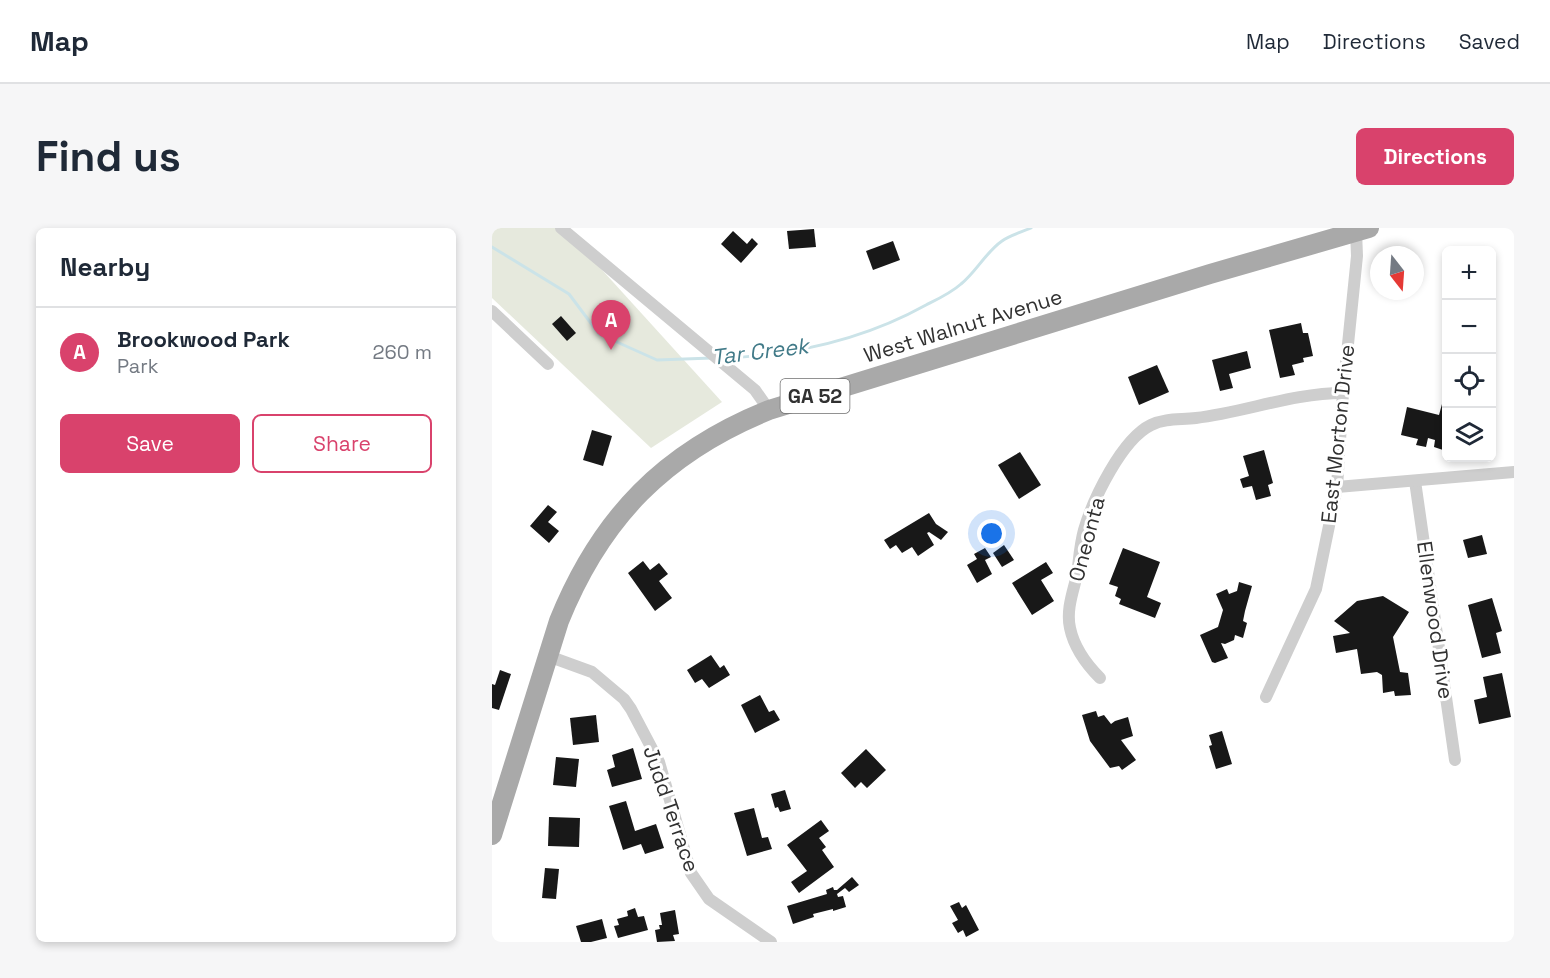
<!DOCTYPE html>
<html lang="en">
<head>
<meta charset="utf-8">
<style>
	:root { --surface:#fff; --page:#f6f6f7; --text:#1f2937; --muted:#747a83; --line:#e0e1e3; --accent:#d9426c }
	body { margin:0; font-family:"Space Grotesk",sans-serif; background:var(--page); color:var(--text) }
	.controls { position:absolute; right:18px; top:18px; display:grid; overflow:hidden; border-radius:9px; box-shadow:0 3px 9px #0003 }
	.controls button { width:54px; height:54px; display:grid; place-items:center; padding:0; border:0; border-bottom:2px solid var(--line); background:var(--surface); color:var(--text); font:30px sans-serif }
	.compass { position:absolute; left:878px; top:18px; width:54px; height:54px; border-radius:50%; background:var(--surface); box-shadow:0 3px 9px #0003; rotate:163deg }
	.you { position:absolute; left:500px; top:306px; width:21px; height:21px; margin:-15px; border:4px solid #fff; border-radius:50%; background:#1a73e8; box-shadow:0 0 0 9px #1a73e833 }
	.badge { display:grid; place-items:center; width:39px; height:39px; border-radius:50%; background:var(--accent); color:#fff; font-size:20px; font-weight:700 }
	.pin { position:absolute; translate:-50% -50px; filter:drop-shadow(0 2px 3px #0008) }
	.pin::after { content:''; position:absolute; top:32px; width:21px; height:18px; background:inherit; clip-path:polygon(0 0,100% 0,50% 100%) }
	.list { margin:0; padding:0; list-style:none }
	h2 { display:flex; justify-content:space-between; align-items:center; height:78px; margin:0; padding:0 24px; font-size:26px }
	h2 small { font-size:20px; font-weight:400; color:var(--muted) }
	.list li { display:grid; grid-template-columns:39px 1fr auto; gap:18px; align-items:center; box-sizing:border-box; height:90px; padding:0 24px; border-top:2px solid var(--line) }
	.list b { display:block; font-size:22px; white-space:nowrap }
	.list p { margin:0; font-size:20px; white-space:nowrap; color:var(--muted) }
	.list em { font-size:20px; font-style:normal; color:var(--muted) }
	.actions { display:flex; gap:12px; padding:18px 24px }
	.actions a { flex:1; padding:14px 0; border:2px solid var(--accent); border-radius:9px; text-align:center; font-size:21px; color:var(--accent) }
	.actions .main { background:var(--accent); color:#fff }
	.icon { flex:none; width:33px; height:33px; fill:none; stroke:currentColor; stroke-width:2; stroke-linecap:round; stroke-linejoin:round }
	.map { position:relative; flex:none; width:1022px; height:714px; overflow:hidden; border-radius:9px }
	header { display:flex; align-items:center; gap:36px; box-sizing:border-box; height:84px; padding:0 30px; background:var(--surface); border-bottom:2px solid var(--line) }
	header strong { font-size:28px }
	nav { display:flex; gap:33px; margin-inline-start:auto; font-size:21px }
	.intro { display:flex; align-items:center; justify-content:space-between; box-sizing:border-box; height:144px; padding:0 36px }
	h1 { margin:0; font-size:42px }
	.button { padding:15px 27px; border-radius:9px; background:var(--accent); color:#fff; font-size:21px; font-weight:700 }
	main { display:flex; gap:36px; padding:0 36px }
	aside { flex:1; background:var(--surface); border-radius:9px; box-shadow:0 3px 9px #0003 }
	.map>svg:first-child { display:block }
	.green { fill:#e6e9dd }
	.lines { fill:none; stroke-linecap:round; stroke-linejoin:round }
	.stream { stroke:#cbe3e8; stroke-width:3 }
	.building { fill:#181818 }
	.minor { stroke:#cecece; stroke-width:12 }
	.primary { stroke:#a9a9a9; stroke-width:20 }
	.labels { text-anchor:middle; stroke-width:6; stroke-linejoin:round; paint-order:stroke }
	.shield { fill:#fff; stroke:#6f6f6f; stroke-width:1.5 }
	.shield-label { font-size:20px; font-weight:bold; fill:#313131 }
	.street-label { font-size:21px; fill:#313131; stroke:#fff }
	.water-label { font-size:22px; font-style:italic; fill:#417a88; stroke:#fff }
</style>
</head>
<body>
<header>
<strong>Map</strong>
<nav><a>Map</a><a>Directions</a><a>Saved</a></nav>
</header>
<div class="intro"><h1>Find us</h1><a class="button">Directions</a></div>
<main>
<aside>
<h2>Nearby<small></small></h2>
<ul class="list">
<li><span class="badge">A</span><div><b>Brookwood Park</b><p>Park</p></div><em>260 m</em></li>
</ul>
<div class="actions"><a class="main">Save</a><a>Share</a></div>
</aside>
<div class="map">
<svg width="1022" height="714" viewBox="0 0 1022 714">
	<rect width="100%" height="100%" fill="#fff"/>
	<path class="green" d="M0,0h72l158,174 -71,46 -159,-150z"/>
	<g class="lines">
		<g class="stream">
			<path d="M0,19l77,47 30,40 58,26 55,-2"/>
			<path d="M232,130c71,-3 139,-18 202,-53 12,-6 25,-12 35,-21 15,-12 25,-32 41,-43 8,-6 20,-9 29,-13"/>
		</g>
	</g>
	<g class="building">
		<path d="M322,1l2,18 -27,2 -2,-18z"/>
		<path d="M241,3l14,13 5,-6 6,6 -17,19 -20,-19z"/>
		<path d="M401,13l7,19 -27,10 -7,-19z"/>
		<path d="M69,88l15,17 -9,8 -15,-17z"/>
		<path d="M809,95l2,10h5l5,23 -10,2 1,4 -12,3 3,10 -15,3 -11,-48z"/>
		<path d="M755,123l4,17 -22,6 4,14 -13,3 -8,-31z"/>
		<path d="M665,137l12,27 -30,13 -11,-28z"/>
		<path d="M950,176l4,1v30l-3,15 -9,-3 1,-7 -7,-2 -2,9 -10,-2 2,-6 -17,-4 6,-28 32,8z"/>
		<path d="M100,202l20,6 -9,30 -20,-6z"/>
		<path d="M772,222l9,33 -5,2 3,11 -15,4 -4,-14 -9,2 -3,-9 9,-3 -6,-20z"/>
		<path d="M528,224l21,33 -22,14 -21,-34z"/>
		<path d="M56,277l9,7 -9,10 11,9 -10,12 -19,-17z"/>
		<path d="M437,285l7,11 12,8 -7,8 -12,-8 -2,1 7,12 -16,11 -6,-9 -10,6 -6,-8 -6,4 -6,-9z"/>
		<path d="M990,307l5,19 -19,4 -5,-18z"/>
		<path d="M512,317l10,15 -12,7 -9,-14z"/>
		<path d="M493,320l6,9 -6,3 7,14 -15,9 -10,-18 10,-6 -3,-5z"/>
		<path d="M631,320l37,14 -13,35 14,6 -6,15 -36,-14 2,-5 -6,-3 3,-9 -9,-3z"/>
		<path d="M151,333l7,9 9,-7 9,11 -9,7 13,17 -17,13 -27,-38z"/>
		<path d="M554,334l7,11 -12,7 13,21 -22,14 -20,-32z"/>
		<path d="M747,354l13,4 -7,25 -2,10 4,2 -4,15 -8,-3 -1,5 -9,4 -4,-1 7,15 -13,5 -3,-1 -12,-27 18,-8 5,-17 -7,-16 11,-5 2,5 8,-3z"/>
		<path d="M891,368l26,16 -16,25 7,35 8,1 3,22 -16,1 -1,-5 -11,2 -1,-18 -5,-3 -16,2 -4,-25 -21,4 -3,-17 17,-3 -16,-12 23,-20z"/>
		<path d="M1000,370l10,33 -6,2 5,20 -19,5 -14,-53z"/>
		<path d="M219,427l9,13 4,-3 6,10 -21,13 -7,-9 -7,4 -8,-13z"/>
		<path d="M8,442l11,4 -12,36 -7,-2v-24l3,1z"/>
		<path d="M1010,445l9,44 -32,7 -5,-24 13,-3 -4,-20z"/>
		<path d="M268,467l9,17 5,-2 6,10 -25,13 -14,-28z"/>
		<path d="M604,483l2,6 6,-2 7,9 4,-3 13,-4 5,19 -12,4 15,20 -14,10 -3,-4 -9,2 -20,-27 -8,-26z"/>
		<path d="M104,487l3,27 -26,3 -3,-27z"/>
		<path d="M730,503l10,33 -16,5 -7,-23 3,-1 -3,-10z"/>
		<path d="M141,520l9,31 -30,8 -5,-17 8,-3 -3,-12z"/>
		<path d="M374,521l20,21 -19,18 -6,-6 -6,6 -14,-15z"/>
		<path d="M64,529l23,2 -3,28 -23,-2z"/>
		<path d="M293,562l6,19 -11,3 -2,-5 -3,1 -4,-14z"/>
		<path d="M134,573l9,30 21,-7 8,24 -19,6 -4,-10 -18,6 -14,-44z"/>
		<path d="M262,580l8,30 6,-1 4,12 -25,7 -13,-43z"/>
		<path d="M57,589l31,1 -1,29 -31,-1z"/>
		<path d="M329,592l8,11 -10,7 7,9 -4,3 12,17 -35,26 -8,-11 16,-11 -20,-26z"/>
		<path d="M53,640l14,1 -3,30 -14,-1z"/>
		<path d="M360,649l7,8 -10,7 -4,-4 -8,6 1,3 5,-1 3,11 -13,4v-2l-20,5 1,3 -21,7 -6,-18 40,-12 -1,-4 7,-3 1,3h3z"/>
		<path d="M467,674l3,6 4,-3 13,25 -13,7 -3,-7 -5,3 -6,-10 6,-3 -8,-14z"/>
		<path d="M143,680l3,9 6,-1 4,14 -30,8 -4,-12 5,-1 -2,-6 11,-3 -1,-5z"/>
		<path d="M183,682l4,24 -6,1 2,6 -18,1 -2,-12 5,-1 -1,-4h3l-2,-12z"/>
		<path d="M110,691l5,19 -16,4h-10l-5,-16z"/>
	</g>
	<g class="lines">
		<g class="minor">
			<path d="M69,0l194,162 14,20"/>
			<path d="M0,83l56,53"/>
			<path d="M923,253l40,279"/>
			<path d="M845,259l177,-15"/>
			<path d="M56,428l44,16 32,27 7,10 28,53 32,111 18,26 62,43"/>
			<path d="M608,450c-13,-13 -26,-31 -30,-50 -4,-18 3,-36 7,-53 2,-15 3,-31 7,-45 9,-31 38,-91 67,-105 15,-7 29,-5 45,-7 50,-6 97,-25 147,-25"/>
			<path d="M774,469l50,-108 21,-102 6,-94 14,-137 -1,-25"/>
		</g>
		<path class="primary" d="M0,607l67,-214c42,-104 106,-169 210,-211l441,-136 159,-46"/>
	</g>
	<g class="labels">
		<rect class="shield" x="288.5" y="151" width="69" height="34" rx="4.5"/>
		<g class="shield-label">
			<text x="323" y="175">GA 52</text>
		</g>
		<g class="street-label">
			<text transform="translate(471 98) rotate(-17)" y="7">West Walnut Avenue</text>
			<text transform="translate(846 206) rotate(-84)" y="7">East Morton Drive</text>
			<text transform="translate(595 311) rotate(-75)" y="7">Oneonta</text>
			<text transform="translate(943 392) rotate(82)" y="7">Ellenwood Drive</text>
			<text transform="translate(179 581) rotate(71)" y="7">Judd Terrace</text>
		</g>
		<g class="water-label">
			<text transform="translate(268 123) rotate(-7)" y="8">Tar Creek</text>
		</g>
	</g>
</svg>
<div class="controls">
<button>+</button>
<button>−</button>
<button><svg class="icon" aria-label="locate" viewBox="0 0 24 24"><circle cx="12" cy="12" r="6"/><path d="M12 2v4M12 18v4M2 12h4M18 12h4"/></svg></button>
<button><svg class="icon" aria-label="layers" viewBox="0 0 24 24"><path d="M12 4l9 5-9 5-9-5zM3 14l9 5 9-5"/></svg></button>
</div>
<svg class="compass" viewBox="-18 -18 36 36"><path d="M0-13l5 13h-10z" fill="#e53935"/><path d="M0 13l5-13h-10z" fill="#747a83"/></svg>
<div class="you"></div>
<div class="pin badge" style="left:119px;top:122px">A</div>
</div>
</main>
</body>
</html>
